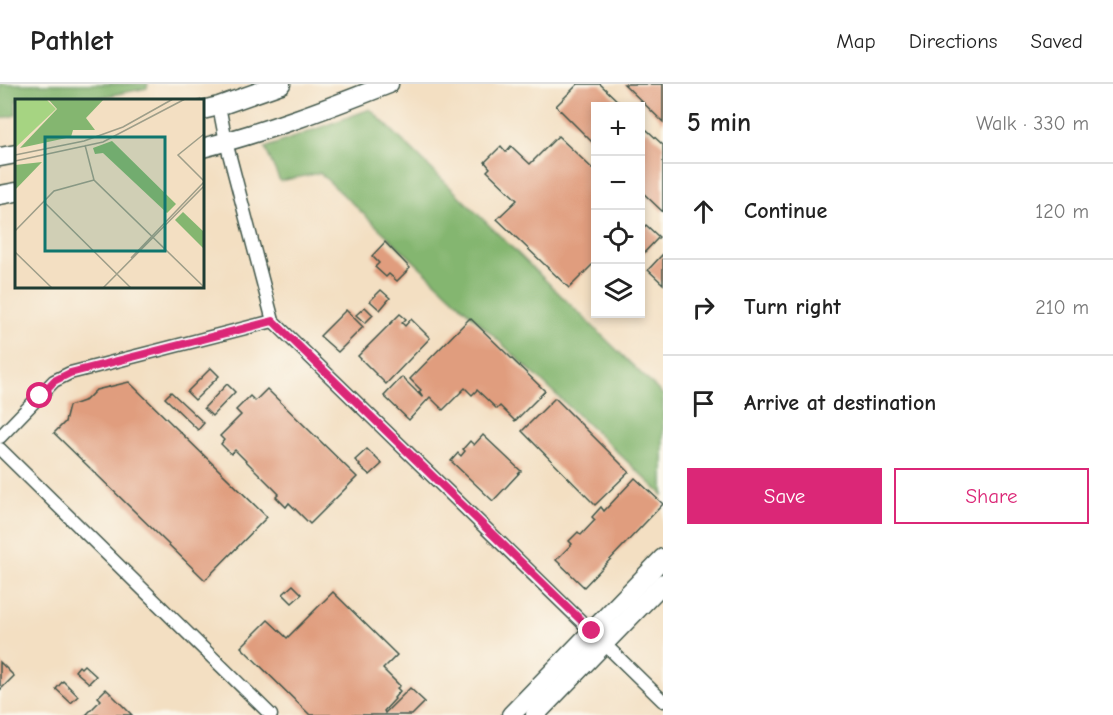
<!DOCTYPE html>
<html lang="en">
<head>
<meta charset="utf-8">
<style>
	:root { --surface:#fff; --page:#f6f6f6; --text:#222; --muted:#767676; --line:#e0e0e0; --accent:#db2777 }
	body { margin:0; font-family:"Comic Neue",sans-serif; background:var(--page); color:var(--text) }
	.controls { position:absolute; right:18px; top:18px; display:grid; overflow:hidden; border-radius:0px; box-shadow:0 3px 9px #0003 }
	.controls button { width:54px; height:54px; display:grid; place-items:center; padding:0; border:0; border-bottom:2px solid var(--line); background:var(--surface); color:var(--text); font:30px sans-serif }
	.stop { position:absolute; width:18px; height:18px; margin:-14px; border:4px solid #db2777; border-radius:50%; background:#fff }
	.stop.end { background:#db2777; border-color:#fff; box-shadow:0 2px 6px #0008 }
	.list { margin:0; padding:0; list-style:none }
	h2 { display:flex; justify-content:space-between; align-items:center; height:78px; margin:0; padding:0 24px; font-size:26px }
	h2 small { font-size:20px; font-weight:400; color:var(--muted) }
	.list li { display:grid; grid-template-columns:39px 1fr auto; gap:18px; align-items:center; box-sizing:border-box; height:96px; padding:0 24px; border-top:2px solid var(--line) }
	.list b { display:block; font-size:22px; white-space:nowrap }
	.list em { font-size:20px; font-style:normal; color:var(--muted) }
	.actions { display:flex; gap:12px; padding:18px 24px }
	.actions a { flex:1; padding:14px 0; border:2px solid var(--accent); border-radius:0px; text-align:center; font-size:21px; color:var(--accent) }
	.actions .main { background:var(--accent); color:#fff }
	.icon { flex:none; width:33px; height:33px; fill:none; stroke:currentColor; stroke-width:2; stroke-linecap:round; stroke-linejoin:round }
	.map { position:relative; flex:none; width:663px; height:631px; overflow:hidden }
	header { display:flex; align-items:center; gap:36px; box-sizing:border-box; height:84px; padding:0 30px; background:var(--surface); border-bottom:2px solid var(--line) }
	header strong { font-size:28px }
	nav { display:flex; gap:33px; margin-inline-start:auto; font-size:21px }
	main { display:flex }
	aside { flex:1; background:var(--surface) }
	.map>svg:first-child { display:block }
	.forest { fill:#84b670; stroke:#527a52; stroke-width:1.5 }
	.building { fill:#e09d7e }
	.lines { fill:none; stroke-linecap:round; stroke-linejoin:round }
	.street-casing { stroke:#3f5549; stroke-width:15 }
	.secondary-casing { stroke:#3f5549; stroke-width:21 }
	.street { stroke:#fff; stroke-width:12 }
	.secondary { stroke:#fff; stroke-width:18 }
	.route { stroke:#db2777; stroke-width:8 }
	.inset-road { fill:none; stroke:#9e9e89; stroke-width:1.5 }
	.view { fill:#0f766e; fill-opacity:0.15; stroke:#0f766e; stroke-width:3 }
	.inset-edge { fill:none; stroke:#1f3d34; stroke-width:3 }
</style>
</head>
<body>
<header>
<strong>Pathlet</strong>
<nav><a>Map</a><a>Directions</a><a>Saved</a></nav>
</header>
<main>
<div class="map">
<svg width="663" height="631" viewBox="0 0 663 631">
	<rect width="100%" height="100%" fill="#fbf7ec"/>
	<filter id="ink" filterUnits="userSpaceOnUse"><feTurbulence type="fractalNoise" baseFrequency=".0167" numOctaves="2"/><feDisplacementMap in="SourceGraphic" scale="12" xChannelSelector="R" yChannelSelector="G"/><feConvolveMatrix kernelMatrix="1 2 1 2 8 2 1 2 1" color-interpolation-filters="sRGB"/></filter>
	<filter id="wash" filterUnits="userSpaceOnUse"><feTurbulence type="fractalNoise" baseFrequency=".008" numOctaves="4" result="noise"/><feDisplacementMap in="SourceGraphic" scale="24" xChannelSelector="R" yChannelSelector="G"/><feGaussianBlur stdDeviation="1.35" result="paint"/><feColorMatrix in="noise" values="0 0 0 0 0 0 0 0 0 0 0 0 0 0 0 0 0 1.4 0 .05"/><feComposite in="paint" operator="in"/></filter>
	<g filter="url(#wash)">
		<rect width="100%" height="100%" fill="#f3dfc2"/>
		<g class="forest">
			<path d="M0,0h148l-1,4 -60,12h-71v15l-16,4z"/>
			<path d="M370,25l293,286v100l-343,-322 -40,8 -15,-33z"/>
		</g>
		<g id="blocks">
			<g class="building">
				<path d="M578,0h22l23,22h-27v40l-40,-40z"/>
				<path d="M624,0h39v38z"/>
				<path d="M647,46l16,15v67l-23,-22v-54z"/>
				<path d="M558,52l38,36v89l-27,27 -72,-69 20,-19 -30,-29 3,-3 -5,-6 16,-16 5,6 5,-6 19,18z"/>
				<path d="M646,141l13,12 -19,20v-25z"/>
				<path d="M385,158l25,26 -13,13 -8,-7 -3,3 -11,-10 4,-4 -7,-7z"/>
				<path d="M663,170v30l-15,-14z"/>
				<path d="M381,206l9,8 -10,12 -10,-9z"/>
				<path d="M365,223l8,8 -8,8 -9,-8z"/>
				<path d="M346,226l17,17 -25,25 -18,-16z"/>
				<path d="M400,230l6,5 -4,4 3,3 6,-7 19,19 -44,46 -28,-28z"/>
				<path d="M470,234l75,73 -30,30 -15,-15 -3,3 -20,-19 -5,5 -7,-7 -22,22 -13,-13 -21,23 -25,-24 18,-19 21,21 -4,-6 2,-2 -11,-11z"/>
				<path d="M211,284l8,8 -24,24 -8,-8z"/>
				<path d="M129,298l138,135 -62,63 -151,-147 11,-11 4,-16 17,-6 10,-10z"/>
				<path d="M227,300l8,8 -23,24 -8,-8z"/>
				<path d="M267,305l90,88 -47,47 -21,-21 -3,4 -10,-10 3,-3 -44,-44 -4,4 -10,-10 3,-4 -4,-4 21,-21 -5,-5 14,-14 5,5z"/>
				<path d="M171,308l33,31 -6,7 -33,-32z"/>
				<path d="M555,314l74,74 -34,33 -73,-74z"/>
				<path d="M483,351l38,36 -28,30 -42,-40 7,-8 3,3 4,-5 -2,-2 7,-8 4,4z"/>
				<path d="M367,365l15,15 -12,11 -11,-9 1,-1 -5,-5z"/>
				<path d="M635,394l28,26 -79,83 -28,-27 16,-16 -3,-3 9,-9 3,3 14,-15 -3,-3 9,-10 3,4z"/>
				<path d="M293,501l9,9 -10,9 -9,-9z"/>
				<path d="M333,508l64,63 -14,14 17,17 -3,2 3,3 -6,7 1,1 -11,12 1,2 25,-25 15,14 -13,13h-102l-69,-68 27,-27 19,18z"/>
				<path d="M0,578l14,14 -14,14z"/>
				<path d="M84,581l12,11 -7,7 -14,-12 4,-5 2,2z"/>
				<path d="M63,597l15,15 -7,7 -15,-14z"/>
				<path d="M106,605l26,26h-46l15,-15 -3,-3z"/>
			</g>
		</g>
	</g>
	<g filter="url(#ink)">
		<use href="#blocks" fill-opacity="0" stroke="#3f5549" stroke-width="1.5"/>
		<g class="lines">
			<g class="street-casing">
				<g id="street">
					<path d="M219,22l7,36 47,179 390,380"/>
					<path d="M0,353l54,-56 16,-8 203,-52"/>
					<path d="M0,365l271,266"/>
				</g>
			</g>
			<g class="secondary-casing">
				<g id="secondary">
					<path d="M202,26l17,-4 62,-22"/>
					<path d="M202,64c64,-16 126,-40 187,-64"/>
					<path d="M0,73l16,-3"/>
					<path d="M0,111l16,-3"/>
					<path d="M511,631l152,-157"/>
					<path d="M535,631l128,-132"/>
				</g>
			</g>
			<use href="#street" class="street"/>
			<use href="#secondary" class="secondary"/>
		</g>
	</g>
	<g class="lines" filter="url(#ink)">
		<path class="route" d="M40,312l14,-15 16,-8 203,-52 319,310"/>
	</g>
	<g transform="translate(15 15)">
		<rect width="189" height="189" fill="#f3dfc2"/>
		<path d="M0,0h31l10,10 -41,39z" fill="#a6d482"/>
		<path d="M33,0h56l-18,19 9,12h-22l-2,7 -51,11 37,-39zM97,42l64,63 -9,9 -64,-60 -8,1 -2,-6zM27,63l-27,28v-25zM168,113l21,20v17l-29,-29z" fill="#84b670"/>
		<path class="inset-road" d="M189,35l-26,21 26,26M70,46l9,35 110,107M0,56l69,-14 39,-14 50,-28M0,62l88,-19 82,-43M29,103l87,86M0,132l39,-40 40,-11M0,153l37,36M116,159l73,-76M88,189l101,-102"/>
		<path class="view" d="M30,38h120v114h-120z"/>
		<rect width="189" height="189" class="inset-edge"/>
	</g>
</svg>
<div class="controls">
<button>+</button>
<button>−</button>
<button><svg class="icon" aria-label="locate" viewBox="0 0 24 24"><circle cx="12" cy="12" r="6"/><path d="M12 2v4M12 18v4M2 12h4M18 12h4"/></svg></button>
<button><svg class="icon" aria-label="layers" viewBox="0 0 24 24"><path d="M12 4l9 5-9 5-9-5zM3 14l9 5 9-5"/></svg></button>
</div>
<div class="stop" style="left:40px;top:312px"></div>
<div class="stop end" style="left:592px;top:547px"></div>
</div>
<aside>
<h2>5 min<small>Walk · 330 m</small></h2>
<ul class="list">
<li><svg class="icon" aria-label="ahead" viewBox="0 0 24 24"><path d="M12 20V5M6 11l6-6 6 6"/></svg><div><b>Continue</b></div><em>120 m</em></li>
<li><svg class="icon" aria-label="right" viewBox="0 0 24 24"><path d="M7 20v-9h11M14 6l5 5-5 5"/></svg><div><b>Turn right</b></div><em>210 m</em></li>
<li><svg class="icon" aria-label="arrive" viewBox="0 0 24 24"><path d="M6 21V4h12l-3 4 3 4H6"/></svg><div><b>Arrive at destination</b></div></li>
</ul>
<div class="actions"><a class="main">Save</a><a>Share</a></div>
</aside>
</main>
</body>
</html>
